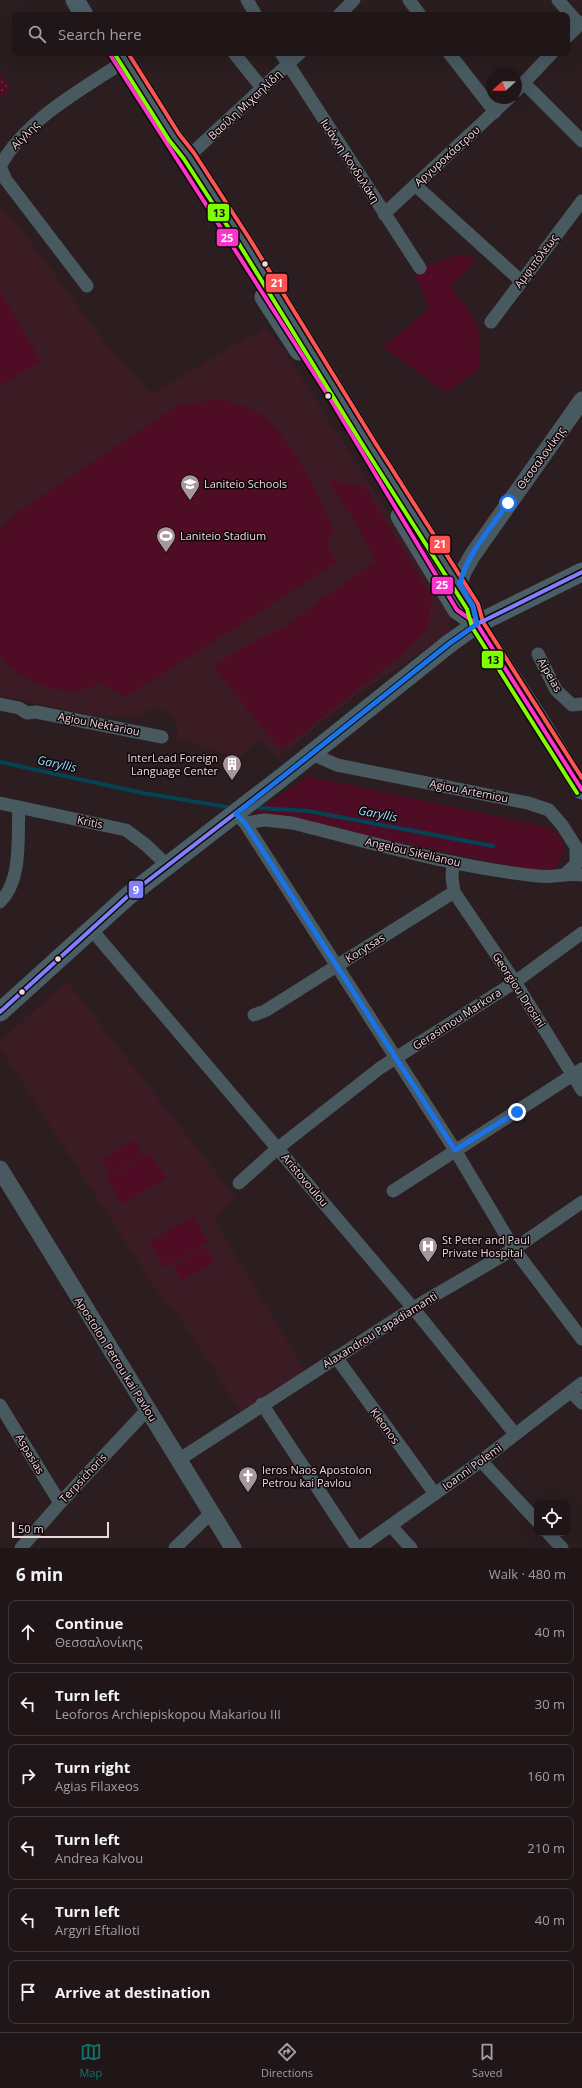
<!DOCTYPE html>
<html lang="en">
<head>
<meta charset="utf-8">
<style>
	:root { --surface:#201618; --page:#281f21; --text:#f1f3f6; --muted:#a29fa2; --line:#3d3537; --accent:#0f766e }
	body { margin:0; font-family:"Open Sans",sans-serif; background:var(--page); color:var(--text) }
	.controls { position:absolute; right:12px; bottom:12px; display:grid; overflow:hidden; border-radius:8px; box-shadow:0 4px 16px #0002 }
	.controls button { width:36px; height:36px; display:grid; place-items:center; padding:0; border:0; border-bottom:1px solid var(--line); background:var(--surface); color:var(--text); font:20px sans-serif }
	.compass { position:absolute; left:486px; top:68px; width:36px; height:36px; border-radius:50%; background:var(--surface); box-shadow:0 4px 16px #0002; rotate:249deg }
	.scale { position:absolute; left:12px; bottom:10px; width:97px; box-sizing:border-box; padding-left:4px; border:2px solid #ebd8db; border-top:0; font-size:11px; line-height:14px; white-space:nowrap; color:#ebd8db; -webkit-text-stroke:3px #110609; paint-order:stroke }
	.stop { position:absolute; width:12px; height:12px; margin:-9px; border:3px solid #1a73e8; border-radius:50%; background:#fff }
	.stop.end { background:#1a73e8; border-color:#fff; box-shadow:0 1px 4px #0008 }
	.list { margin:0; padding:0; list-style:none }
	h2 { display:flex; justify-content:space-between; align-items:center; height:52px; margin:0; padding:0 16px; font-size:17px }
	h2 small { font-size:13px; font-weight:400; color:var(--muted) }
	.list li { display:grid; grid-template-columns:26px 1fr auto; gap:12px; align-items:center; box-sizing:border-box; height:64px; margin:0 8px 8px; padding:0 8px; border:1px solid var(--line); border-radius:8px }
	.list b { display:block; font-size:15px; white-space:nowrap }
	.list p { margin:0; font-size:13px; white-space:nowrap; color:var(--muted) }
	.list em { font-size:13px; font-style:normal; color:var(--muted) }
	.icon { flex:none; width:22px; height:22px; fill:none; stroke:currentColor; stroke-width:2; stroke-linecap:round; stroke-linejoin:round }
	.map { position:relative; flex:none; width:582px; height:1548px; overflow:hidden }
	.search { position:absolute; background:var(--surface); box-shadow:0 4px 16px #0002; left:12px; right:12px; top:12px; height:44px; display:flex; align-items:center; gap:10px; box-sizing:border-box; padding:0 14px; border-radius:8px; color:var(--muted); font-size:15px }
	.sheet { height:484px; background:var(--surface) }
	nav { display:flex; justify-content:space-around; align-items:center; box-sizing:border-box; height:56px; border-top:1px solid var(--line); background:var(--surface); font-size:11px; color:var(--muted) }
	nav a { display:grid; justify-items:center; gap:2px }
	nav .on { color:var(--accent) }
	.map>svg:first-child { display:block }
	.built { fill:#3b1c24 }
	.green { fill:#4f0d25 }
	.garden { fill:url(#garden-dots) }
	.lines { fill:none; stroke-linecap:round; stroke-linejoin:round }
	.stream { stroke:#044256; stroke-width:4 }
	.minor { stroke:#485960; stroke-width:13 }
	.tertiary { stroke:#485960; stroke-width:17 }
	.secondary { stroke:#495e67; stroke-width:19 }
	.bus-1-casing { stroke:#110609; stroke-width:7 }
	.bus-2-casing { stroke:#110609; stroke-width:7 }
	.bus-3-casing { stroke:#110609; stroke-width:7 }
	.bus-4-casing { stroke:#110609; stroke-width:7 }
	.bus-1 { stroke:#f3c; stroke-width:4 }
	.bus-2 { stroke:#80ff00; stroke-width:4 }
	.bus-3 { stroke:#ff5353; stroke-width:4 }
	.bus-4 { stroke:#8080ff; stroke-width:4 }
	.route { stroke:#1a73e8; stroke-width:5 }
	.bus-dot { fill:#ebd8db; stroke:#110609; stroke-width:1.5 }
	.labels { text-anchor:middle; stroke-width:3; stroke-linejoin:round; paint-order:stroke }
	.street-label { font-size:11px; fill:#ebd8db; stroke:#110609 }
	.poi-label { font-size:11px; fill:#ebd8db; stroke:#110609; text-anchor:start }
	.water-label { font-size:12px; font-style:italic; fill:#91dffe; stroke:#110609 }
	.line-badge { stroke:#110609; stroke-width:1.5 }
	.badge-label { font-size:11px; text-anchor:middle; font-weight:bold; fill:#fff }
	.pale-badge-label { font-size:11px; text-anchor:middle; font-weight:bold; fill:#111 }
</style>
</head>
<body>
<div class="map">
<svg width="582" height="1548" viewBox="0 0 582 1548">
	<defs>
		<pattern id="garden-dots" width="8" height="8" patternUnits="userSpaceOnUse"><rect width="8" height="8" fill="#4f0d25"/><path d="M2 2h.1M6 6h.1" fill="none" stroke="#683044" stroke-width="1.8" stroke-linecap="round"/></pattern>
	</defs>
	<rect width="100%" height="100%" fill="#2b1d20"/>
	<g class="built">
		<path d="M0,207l22,23 79,107 50,57 114,-67 18,21 166,260v26l-94,62 -77,62 -18,-19 -21,20 -62,-21v-12l-7,-10 -6,-6 -9,-3 -20,11 -41,-3 -94,-19z"/>
		<path d="M67,981l169,217 -22,22 93,154 -65,40 -70,-108 -5,1 -167,-259v-7z"/>
	</g>
	<g class="green">
		<path d="M460,254l17,5 -26,28 27,37 2,44 -34,25 -63,-46 46,-39 -16,-38z"/>
		<path d="M0,291l41,70 -41,25z"/>
		<path d="M220,399c13,4 32,8 42,17 35,29 52,73 72,113l-7,16 11,17 -212,135 -24,-14c-7,2 -14,6 -21,7 -28,4 -64,-11 -81,-33v-127l16,-17 162,-108z"/>
		<path d="M325,476l19,8 20,2 68,111 -4,30 -25,27 -116,91 -9,3 -64,-81 11,-9 39,-22 21,-9 37,-28 54,-38 -23,-42z"/>
		<path d="M308,776l239,51c14,6 16,12 17,27l-9,13 -9,6 -292,-60z"/>
		<path d="M133,1140l10,15 -32,20 -9,-15z"/>
		<path d="M150,1153l16,25 -44,26 -15,-25z"/>
		<path d="M193,1216l15,25 -43,27 -16,-26z"/>
		<path d="M204,1246l10,16 -32,19 -9,-15z"/>
	</g>
	<path class="garden" d="M0,74l11,14 -11,10z"/>
	<g class="lines">
		<g class="stream">
			<path d="M0,762l143,31 84,14"/>
			<path d="M260,808l48,3 185,35"/>
		</g>
		<g class="minor">
			<path d="M247,0l9,15"/>
			<path d="M409,0l11,15"/>
			<path d="M558,0l21,24"/>
			<path d="M339,15l15,-15"/>
			<path d="M567,37l15,-15"/>
			<path d="M234,53l28,35"/>
			<path d="M281,53l139,215"/>
			<path d="M449,53l46,59"/>
			<path d="M524,83l58,58"/>
			<path d="M516,91l36,-38"/>
			<path d="M189,156l111,-103"/>
			<path d="M415,185l106,96"/>
			<path d="M384,214l125,-116"/>
			<path d="M87,286l-81,-106 -6,-14c25,-45 76,-73 117,-100"/>
			<path d="M491,322l91,-121"/>
			<path d="M538,654l18,36 16,15 10,-1"/>
			<path d="M0,704l19,4 8,5 9,-1 126,25"/>
			<path d="M312,754l25,11 191,38 21,7 13,15 14,22v17l-12,11"/>
			<path d="M0,803l126,27 20,15 21,20"/>
			<path d="M236,814l9,9 210,327 59,99 68,90"/>
			<path d="M245,823l20,-3 27,3c81,20 162,44 245,53 15,2 30,-3 45,-1"/>
			<path d="M453,862l-1,15 2,15 61,90 67,108"/>
			<path d="M0,902c23,-23 17,-65 19,-95"/>
			<path d="M91,929l322,379 102,126"/>
			<path d="M254,1015l11,-4 189,-119"/>
			<path d="M239,1183l39,-35 102,-80 135,-86 67,-49"/>
			<path d="M393,1191l189,-122"/>
			<path d="M336,1357l99,137"/>
			<path d="M571,1392l11,11"/>
			<path d="M262,1404l95,144"/>
			<path d="M0,1405l60,98"/>
			<path d="M180,1459l233,-151 101,-59 68,-47"/>
			<path d="M481,1461l56,60"/>
			<path d="M391,1526l20,22"/>
			<path d="M548,1533l14,15"/>
			<path d="M21,1548l39,-45 87,-93"/>
			<path d="M175,1548l37,-36"/>
			<path d="M359,1548l122,-87 101,-78"/>
		</g>
		<g class="tertiary">
			<path d="M459,584l4,-12 9,-16 110,-156"/>
			<path d="M0,1169l233,379"/>
		</g>
		<g class="secondary">
			<path d="M75,0l9,15"/>
			<path d="M121,53l53,84 15,19 55,85 125,203 104,163 4,17 63,97 42,69"/>
			<path d="M264,297l35,54"/>
			<path d="M400,516l57,94 20,14"/>
			<path d="M0,1012l128,-116 157,-121 165,-132 27,-19 105,-52"/>
		</g>
		<g class="bus-1-casing">
			<path id="bus-1" d="M109,53l220,344 128,213 20,14 105,166"/>
		</g>
		<g class="bus-2-casing">
			<path id="bus-2" d="M116,56l53,84 15,19 55,85 125,203 103,162 5,18 105,166"/>
		</g>
		<g class="bus-3-casing">
			<path id="bus-3" d="M128,53l51,81 15,19 55,85 125,203 104,163 5,18 99,156"/>
		</g>
		<g class="bus-4-casing">
			<path id="bus-4" d="M0,1012l128,-116 157,-121 165,-132 27,-19 105,-52"/>
		</g>
		<use href="#bus-1" class="bus-1"/>
		<use href="#bus-2" class="bus-2"/>
		<use href="#bus-3" class="bus-3"/>
		<use href="#bus-4" class="bus-4"/>
	</g>
	<g class="lines">
		<path class="route" d="M508,503c-17,25 -42,52 -48,81l13,22 4,18 -27,19 -214,171 9,9 210,327 62,-38"/>
	</g>
	<defs>
		<g id="school-pin" transform="scale(1)"><path d="M0 17L-7.5 6A9.5 9.5 0 1 1 7.5 6Z" fill="#a8979a" stroke="#110609"/><path d="M0-5L7-2L0 1L-7-2ZM-4 1L0 2.5L4 1V4Q0 6-4 4Z" fill="#fff"/></g>
		<g id="stadium-pin" transform="scale(1)"><path d="M0 17L-7.5 6A9.5 9.5 0 1 1 7.5 6Z" fill="#a8979a" stroke="#110609"/><path d="M0-5a6.5 5 0 1 0 0 10a6.5 5 0 1 0 0-10ZM-3.5-1.8h7v3.6h-7Z" fill="#fff"/></g>
		<g id="building-pin" transform="scale(1)"><path d="M0 17L-7.5 6A9.5 9.5 0 1 1 7.5 6Z" fill="#a8979a" stroke="#110609"/><path d="M-4-6H4V6H1V3H-1V6H-4ZM-2.5-4.3h1.7v1.8h-1.7ZM.8-4.3h1.7v1.8H.8ZM-2.5-1h1.7V.8h-1.7ZM.8-1h1.7V.8H.8Z" fill="#fff"/></g>
		<g id="hospital-pin" transform="scale(1)"><path d="M0 17L-7.5 6A9.5 9.5 0 1 1 7.5 6Z" fill="#a8979a" stroke="#110609"/><path d="M-5-5h3v3.5h4V-5h3V5h-3V1.5h-4V5h-3Z" fill="#fff"/></g>
		<g id="church-pin" transform="scale(1)"><path d="M0 17L-7.5 6A9.5 9.5 0 1 1 7.5 6Z" fill="#a8979a" stroke="#110609"/><path d="M-1.2-6h2.4v3.5h3.3v2.4h-3.3V6h-2.4V-.1h-3.3v-2.4h3.3Z" fill="#fff"/></g>
	</defs>
	<g fill-rule="evenodd">
		<use href="#school-pin" x="190" y="484"/>
		<use href="#stadium-pin" x="166" y="536"/>
		<use href="#building-pin" x="232" y="764"/>
		<use href="#hospital-pin" x="428" y="1246"/>
		<use href="#church-pin" x="248" y="1476"/>
	</g>
	<g class="bus-dot">
		<circle cx="265" cy="264" r="3.5"/>
		<circle cx="328" cy="396" r="3.5"/>
		<circle cx="58" cy="959" r="3.5"/>
		<circle cx="22" cy="992" r="3.5"/>
	</g>
	<g class="labels">
		<g class="street-label">
			<text transform="translate(245 105) rotate(-43)" y="4">Βασίλη Μιχαηλίδη</text>
			<text transform="translate(25 135) rotate(-45)" y="4">Αίγλης</text>
			<text transform="translate(447 156) rotate(-42)" y="4">Αργυροκάστρου</text>
			<text transform="translate(350 161) rotate(57)" y="4">Ιωάννη Κονδυλάκη</text>
			<text transform="translate(536 261) rotate(-53)" y="4">Αμφιπόλεως</text>
			<text transform="translate(541 458) rotate(-54)" y="4">Θεσσαλονίκης</text>
			<text transform="translate(550 675) rotate(60)" y="4">Aipeias</text>
			<text transform="translate(99 724) rotate(11)" y="4">Agiou Nektariou</text>
			<text transform="translate(469 791) rotate(11)" y="4">Agiou Artemiou</text>
			<text transform="translate(90 822) rotate(12)" y="4">Kritis</text>
			<text transform="translate(413 852) rotate(13)" y="4">Angelou Sikelianou</text>
			<text transform="translate(365 948) rotate(-32)" y="4">Korytsas</text>
			<text transform="translate(519 990) rotate(57)" y="4">Georgiou Drosini</text>
			<text transform="translate(457 1019) rotate(-33)" y="4">Gerasimou Markora</text>
			<text transform="translate(305 1180) rotate(50)" y="4">Aristovoulou</text>
			<text transform="translate(380 1330) rotate(-32)" y="4">Alaxandrou Papadiamanti</text>
			<text transform="translate(116 1359) rotate(58)" y="4">Apostolon Petrou kai Pavlou</text>
			<text transform="translate(385 1426) rotate(54)" y="4">Kleonos</text>
			<text transform="translate(30 1454) rotate(59)" y="4">Aspasias</text>
			<text transform="translate(472 1467) rotate(-36)" y="4">Ioanni Polemi</text>
			<text transform="translate(83 1478) rotate(-47)" y="4">Terpsichoris</text>
		</g>
		<g class="poi-label">
			<text x="204" y="488">Laniteio Schools</text>
			<text x="180" y="540">Laniteio Stadium</text>
			<text x="218" y="762" text-anchor="end">InterLead Foreign<tspan x="218" dy="13">Language Center</tspan></text>
			<text x="442" y="1244">St Peter and Paul<tspan x="442" dy="13">Private Hospital</tspan></text>
			<text x="262" y="1474">Ieros Naos Apostolon<tspan x="262" dy="13">Petrou kai Pavlou</tspan></text>
		</g>
		<g class="water-label">
			<text transform="translate(57 764) rotate(12)" y="4">Garyllis</text>
			<text transform="translate(378 814) rotate(11)" y="4">Garyllis</text>
		</g>
	</g>
	<g class="line-badge">
		<rect x="207" y="203" width="23" height="19" rx="4" fill="#80ff00"/>
		<rect x="216" y="228" width="23" height="19" rx="4" fill="#f3c"/>
		<rect x="265" y="273" width="23" height="20" rx="4" fill="#ff5353"/>
		<rect x="429" y="535" width="22" height="19" rx="4" fill="#ff5353"/>
		<rect x="431" y="576" width="23" height="19" rx="4" fill="#f3c"/>
		<rect x="481" y="650" width="23" height="19" rx="4" fill="#80ff00"/>
		<rect x="128" y="880" width="16" height="19" rx="4" fill="#8080ff"/>
	</g>
	<g class="badge-label">
		<text x="227" y="242">25</text>
		<text x="277" y="287">21</text>
		<text x="440" y="548">21</text>
		<text x="442" y="589">25</text>
		<text x="136" y="894">9</text>
	</g>
	<g class="pale-badge-label">
		<text x="219" y="217">13</text>
		<text x="493" y="664">13</text>
	</g>
</svg>
<div class="controls">
<button><svg class="icon" aria-label="locate" viewBox="0 0 24 24"><circle cx="12" cy="12" r="6"/><path d="M12 2v4M12 18v4M2 12h4M18 12h4"/></svg></button>
</div>
<svg class="compass" viewBox="-18 -18 36 36"><path d="M0-13l5 13h-10z" fill="#e53935"/><path d="M0 13l5-13h-10z" fill="#a29fa2"/></svg>
<div class="scale">50 m</div>
<div class="stop" style="left:508px;top:503px"></div>
<div class="stop end" style="left:517px;top:1112px"></div>
<div class="search"><svg class="icon" aria-label="search" viewBox="0 0 24 24"><circle cx="10" cy="10" r="6"/><path d="M15 15l6 6"/></svg>Search here</div>
</div>
<section class="sheet">
<h2>6 min<small>Walk · 480 m</small></h2>
<ul class="list">
<li><svg class="icon" aria-label="ahead" viewBox="0 0 24 24"><path d="M12 20V5M6 11l6-6 6 6"/></svg><div><b>Continue</b><p>Θεσσαλονίκης</p></div><em>40 m</em></li>
<li><svg class="icon" aria-label="left" viewBox="0 0 24 24"><path d="M17 20v-9H6M10 6l-5 5 5 5"/></svg><div><b>Turn left</b><p>Leoforos Archiepiskopou Makariou III</p></div><em>30 m</em></li>
<li><svg class="icon" aria-label="right" viewBox="0 0 24 24"><path d="M7 20v-9h11M14 6l5 5-5 5"/></svg><div><b>Turn right</b><p>Agias Filaxeos</p></div><em>160 m</em></li>
<li><svg class="icon" aria-label="left" viewBox="0 0 24 24"><path d="M17 20v-9H6M10 6l-5 5 5 5"/></svg><div><b>Turn left</b><p>Andrea Kalvou</p></div><em>210 m</em></li>
<li><svg class="icon" aria-label="left" viewBox="0 0 24 24"><path d="M17 20v-9H6M10 6l-5 5 5 5"/></svg><div><b>Turn left</b><p>Argyri Eftalioti</p></div><em>40 m</em></li>
<li><svg class="icon" aria-label="arrive" viewBox="0 0 24 24"><path d="M6 21V4h12l-3 4 3 4H6"/></svg><div><b>Arrive at destination</b></div></li>
</ul>
</section>
<nav>
<a class="on"><svg class="icon" aria-label="map" viewBox="0 0 24 24"><path d="M3 6l6-2 6 2 6-2v14l-6 2-6-2-6 2zM9 4v14M15 6v14"/></svg>Map</a>
<a><svg class="icon" aria-label="directions" viewBox="0 0 24 24"><path d="M12 3l9 9-9 9-9-9zM9 14v-3h6M13 9l2 2-2 2"/></svg>Directions</a>
<a><svg class="icon" aria-label="saved" viewBox="0 0 24 24"><path d="M7 4h10v16l-5-4-5 4z"/></svg>Saved</a>
</nav>
</body>
</html>
